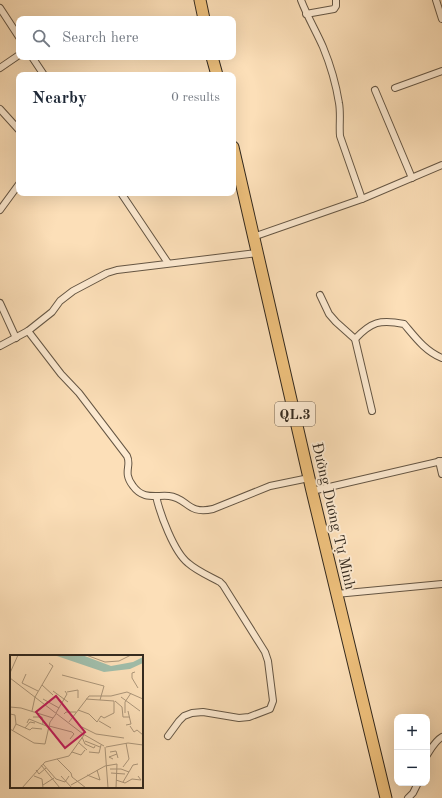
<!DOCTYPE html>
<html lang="en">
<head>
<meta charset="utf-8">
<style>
	:root { --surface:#fff; --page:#f2f2f3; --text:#1f2937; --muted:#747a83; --line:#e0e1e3 }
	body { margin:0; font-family:"Old Standard TT",serif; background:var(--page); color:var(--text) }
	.controls { position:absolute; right:12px; bottom:12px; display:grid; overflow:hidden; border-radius:8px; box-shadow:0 4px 16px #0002 }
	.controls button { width:36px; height:36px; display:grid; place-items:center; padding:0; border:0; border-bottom:1px solid var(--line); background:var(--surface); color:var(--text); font:20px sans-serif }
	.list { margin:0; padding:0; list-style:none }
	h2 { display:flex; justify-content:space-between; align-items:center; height:52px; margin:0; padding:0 16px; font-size:17px }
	h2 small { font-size:13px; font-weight:400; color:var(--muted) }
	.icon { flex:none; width:22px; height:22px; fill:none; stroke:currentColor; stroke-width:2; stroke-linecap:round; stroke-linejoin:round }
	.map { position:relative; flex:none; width:442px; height:798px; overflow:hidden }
	.search { position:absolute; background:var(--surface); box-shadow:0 4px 16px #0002; left:16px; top:16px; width:220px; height:44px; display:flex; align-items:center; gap:10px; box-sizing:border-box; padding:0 14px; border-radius:8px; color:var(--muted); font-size:15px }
	.panel { position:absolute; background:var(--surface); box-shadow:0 4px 16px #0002; left:16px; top:72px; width:220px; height:124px; border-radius:8px }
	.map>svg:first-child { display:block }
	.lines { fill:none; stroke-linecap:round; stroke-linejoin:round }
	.street-casing { stroke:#655644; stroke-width:8 }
	.highway-casing { stroke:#33291e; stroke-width:13 }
	.street { stroke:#fdead1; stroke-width:6 }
	.highway { stroke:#eec07c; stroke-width:11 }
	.labels { text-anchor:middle; stroke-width:4; stroke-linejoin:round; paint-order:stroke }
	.shield { fill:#fdead1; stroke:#706354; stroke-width:1 }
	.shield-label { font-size:14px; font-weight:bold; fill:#33291e }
	.street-label { font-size:15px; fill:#33291e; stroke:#fdead1 }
	.inset-road { fill:none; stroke:#ac967a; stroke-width:1 }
	.view { fill:#c2185b; fill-opacity:0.15; stroke:#c2185b; stroke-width:2 }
	.inset-edge { fill:none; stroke:#33291e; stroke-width:2 }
</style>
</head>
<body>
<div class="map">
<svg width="442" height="798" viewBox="0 0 442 798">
	<rect width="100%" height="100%" fill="#fcdfb8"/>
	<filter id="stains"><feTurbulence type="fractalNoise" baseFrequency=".005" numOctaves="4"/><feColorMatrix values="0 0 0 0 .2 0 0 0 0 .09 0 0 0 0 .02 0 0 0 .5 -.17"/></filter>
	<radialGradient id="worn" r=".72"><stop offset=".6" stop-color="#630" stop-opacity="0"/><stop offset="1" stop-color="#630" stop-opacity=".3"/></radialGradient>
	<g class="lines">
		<g class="street-casing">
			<g id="street">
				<path d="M301,0c6,16 15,31 22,47 7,17 13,37 16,56 2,11 0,22 1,33l22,63"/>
				<path d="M436,0l6,19"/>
				<path d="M0,8l19,29"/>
				<path d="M306,14l28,-5 2,-3v-6"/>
				<path d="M32,57l12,18"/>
				<path d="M0,68l19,-13"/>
				<path d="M395,88l47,-17"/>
				<path d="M375,90l37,88"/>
				<path d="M0,109l19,21"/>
				<path d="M121,193l47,70"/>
				<path d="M0,210l19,-26"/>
				<path d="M253,237l109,-38 80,-34"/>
				<path d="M320,295l9,19 7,8 19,17 17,72"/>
				<path d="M0,303l16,35"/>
				<path d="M28,331l33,43 18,19 48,63c5,10 -5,16 6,30 10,14 22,9 36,10 19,2 18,19 44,13l57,-23 39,-8"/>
				<path d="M355,339c16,-17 25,-20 49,-15 11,13 21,27 38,34"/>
				<path d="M0,346l28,-15 24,-19 8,-11 13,-10 34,-18 10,-3 140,-17"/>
				<path d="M439,461l3,13"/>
				<path d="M312,491l130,-30"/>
				<path d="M156,496c4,18 18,56 32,67 9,8 21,13 32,19l3,3 42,67 3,9 5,40 -3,8 -21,8 -10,1 -36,-6 -11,1 -8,3 -5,5 -11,15"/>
				<path d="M336,594l106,-10"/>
				<path d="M427,755c4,-6 8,-14 15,-18"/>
				<path d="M408,798l5,-5 5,-10"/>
			</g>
		</g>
		<g class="highway-casing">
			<g id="highway">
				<path d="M200,0l4,19"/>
				<path d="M212,57l5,18"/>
				<path d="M233,147l79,344 74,307"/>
			</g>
		</g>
		<use href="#street" class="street"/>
		<use href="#highway" class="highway"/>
	</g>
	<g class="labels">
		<rect class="shield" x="275" y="402" width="40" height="24" rx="3"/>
		<g class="shield-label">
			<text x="295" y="419">QL.3</text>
		</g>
		<g class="street-label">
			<text transform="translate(334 516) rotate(77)" y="5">Đường Dương Tự Minh</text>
		</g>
	</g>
	<g transform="translate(10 655)">
		<rect width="133" height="133" fill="#fcdfb8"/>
		<path d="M44,0h28l29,11 22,-4 10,-5v6l-13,6 -26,3z" fill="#a0bdaa"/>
		<path class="inset-road" d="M76,0l19,7 14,-1 12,-6M125,17l-3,1v5l6,10M0,18l8,-18M16,19l-4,9 16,8M52,20l23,6M0,23l73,56 21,12M75,26l19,5 -4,14M32,30l11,10M43,36l15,11M57,37l11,-2v8M111,42l19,14M33,44l16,9M105,46l7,6 1,10h6M0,52l11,1 32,10M68,55l11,4 8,8 4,-6 3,2 10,-5v-12l-28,-2M22,56l3,-14 18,-31 -4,-3M46,58l11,-19 -2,-3M115,58v-11l6,-9M0,59l5,1 1,9M54,59l2,-2h10M23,62h9l1,7M89,66l12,7M59,67l20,-26h22l16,-4 16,7M17,68l2,-4 20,8M116,70l5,-1 -3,-13M39,71l23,6 2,2 -4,5M120,71l4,6 3,-2 6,5M72,72l14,7 28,4M15,73l5,-6 5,1M0,74l24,14 11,1 5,-22 6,-8M3,75l3,-6 14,6 2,-2 10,1M72,82l3,7 9,4 1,-2M75,86l15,6M68,87l9,8M95,92l3,41M96,92l22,-4 15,2M62,97l9,3 4,-5M79,97l10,1 2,-8M100,97l6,-1 2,7M47,104l14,14 1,4 14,11M103,104l-4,-2 8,-3M33,109l13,15 9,3 4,-6M31,110l19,23M113,112l6,-8 -3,-16M100,114h11l8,3M26,115l3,4 7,-6M101,118l14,1M77,120l13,5 -3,-10M24,121l8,3 1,9M51,121l11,12M106,125l9,3 7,-4 9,1 -3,-4M113,127l10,-17 5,-1M33,130l11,-7M61,130l34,-19 12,-2 -1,24M12,133l23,-26 24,-6 15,-21"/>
		<path class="view" d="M46,41l29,36 -20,16 -29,-36z"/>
		<rect width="133" height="133" class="inset-edge"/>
	</g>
	<rect width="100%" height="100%" filter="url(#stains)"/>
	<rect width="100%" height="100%" fill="url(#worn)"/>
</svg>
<div class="controls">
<button>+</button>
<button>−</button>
</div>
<div class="search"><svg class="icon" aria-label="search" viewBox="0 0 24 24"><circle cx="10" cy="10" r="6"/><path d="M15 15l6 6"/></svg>Search here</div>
<section class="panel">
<h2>Nearby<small>0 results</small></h2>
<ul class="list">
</ul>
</section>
</div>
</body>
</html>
